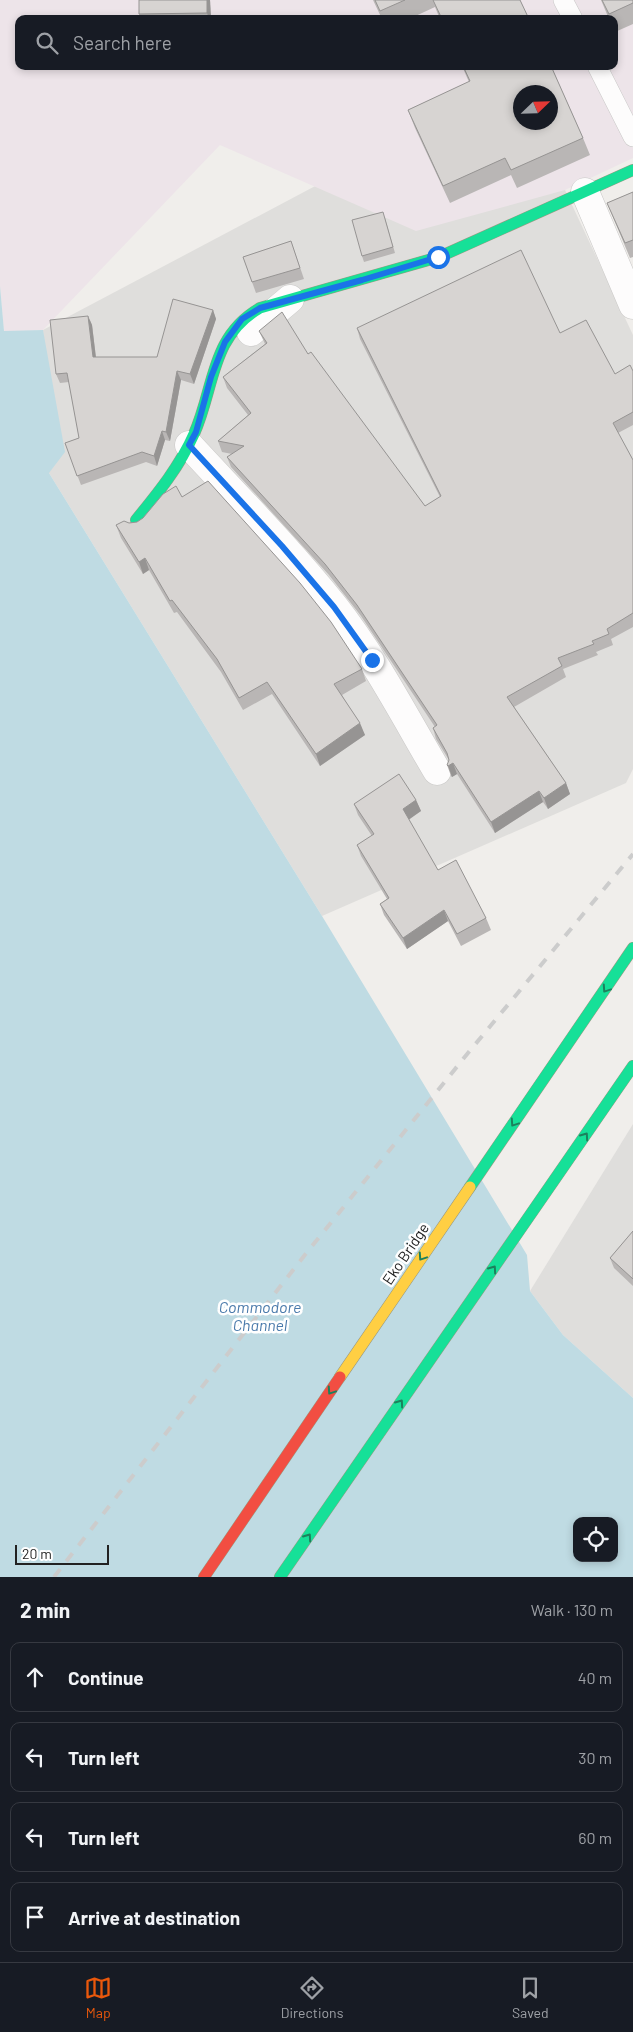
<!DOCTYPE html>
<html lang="en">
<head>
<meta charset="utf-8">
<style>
	:root { --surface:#171b24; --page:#242831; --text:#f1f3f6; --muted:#9ea1a6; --line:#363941; --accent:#ea580c }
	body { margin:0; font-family:Barlow,sans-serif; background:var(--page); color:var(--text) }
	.controls { position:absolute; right:15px; bottom:15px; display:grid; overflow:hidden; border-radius:10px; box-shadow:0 2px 8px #0003 }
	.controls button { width:45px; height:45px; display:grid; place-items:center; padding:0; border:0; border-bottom:1px solid var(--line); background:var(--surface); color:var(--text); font:25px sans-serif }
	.compass { position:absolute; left:513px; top:85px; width:45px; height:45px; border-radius:50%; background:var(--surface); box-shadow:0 2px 8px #0003; rotate:67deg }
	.scale { position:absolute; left:15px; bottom:12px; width:94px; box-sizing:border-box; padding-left:5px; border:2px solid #222; border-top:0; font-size:14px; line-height:18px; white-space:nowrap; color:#222; -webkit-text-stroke:4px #fff; paint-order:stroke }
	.stop { position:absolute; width:15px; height:15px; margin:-11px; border:4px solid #1a73e8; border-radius:50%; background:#fff }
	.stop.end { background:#1a73e8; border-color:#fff; box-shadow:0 1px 5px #0008 }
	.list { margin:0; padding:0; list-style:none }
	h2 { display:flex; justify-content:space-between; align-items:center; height:65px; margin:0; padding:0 20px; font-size:21px }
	h2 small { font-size:16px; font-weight:400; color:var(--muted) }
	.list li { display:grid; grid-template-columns:32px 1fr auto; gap:15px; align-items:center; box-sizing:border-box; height:70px; margin:0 10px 10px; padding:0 10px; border:1px solid var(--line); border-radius:10px }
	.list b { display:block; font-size:19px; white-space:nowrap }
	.list em { font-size:16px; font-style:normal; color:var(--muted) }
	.icon { flex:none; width:28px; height:28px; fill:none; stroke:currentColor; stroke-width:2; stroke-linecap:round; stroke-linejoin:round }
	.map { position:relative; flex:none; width:633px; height:1577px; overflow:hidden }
	.search { position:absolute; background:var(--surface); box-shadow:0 2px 8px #0003; left:15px; right:15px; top:15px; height:55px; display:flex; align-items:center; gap:12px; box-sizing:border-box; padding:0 18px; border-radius:10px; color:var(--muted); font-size:19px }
	.sheet { height:385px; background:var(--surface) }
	nav { display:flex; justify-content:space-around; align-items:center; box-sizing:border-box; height:70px; border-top:1px solid var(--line); background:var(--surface); font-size:14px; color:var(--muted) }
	nav a { display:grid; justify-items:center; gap:2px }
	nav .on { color:var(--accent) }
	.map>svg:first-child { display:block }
	.residential { fill:#dfdedc }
	.industrial { fill:#ede4e9; fill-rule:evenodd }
	.water { fill:#bfdbe3; fill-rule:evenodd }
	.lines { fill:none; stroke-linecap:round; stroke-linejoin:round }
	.lane-casing { stroke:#c9c8c7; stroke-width:20 }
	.street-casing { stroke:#c9c8c7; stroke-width:29 }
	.fast-casing { stroke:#999a82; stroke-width:12 }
	.slow-casing { stroke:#999a82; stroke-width:12 }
	.jam-casing { stroke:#999a82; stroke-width:12 }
	.lane { stroke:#fdfcfc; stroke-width:19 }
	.street { stroke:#fdfcfc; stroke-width:28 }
	.fast { stroke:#16e098; stroke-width:11 }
	.slow { stroke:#ffcf43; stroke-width:11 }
	.jam { stroke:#f24e42; stroke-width:11 }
	.rail { stroke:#ccc; stroke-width:4; stroke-dasharray:10 10; stroke-linecap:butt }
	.wall { fill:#b9b6b5 }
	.shaded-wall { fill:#969493 }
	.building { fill:#d7d4d2; stroke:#969493; fill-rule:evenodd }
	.oneway { stroke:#1c815d }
	.route { stroke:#1a73e8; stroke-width:6 }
	.labels { text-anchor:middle; stroke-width:5; stroke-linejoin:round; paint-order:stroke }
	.street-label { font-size:15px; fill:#222; stroke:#fff }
	.water-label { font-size:16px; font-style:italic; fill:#4a7aab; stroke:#fff }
</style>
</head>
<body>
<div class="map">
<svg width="633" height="1577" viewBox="0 0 633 1577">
	<rect width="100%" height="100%" fill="#f0eeeb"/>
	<g class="residential">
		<path d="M319,184l246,6 68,145v434l-7,14 -304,133 -273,-443 -6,-143z"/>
		<path d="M633,1124v274l-70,-63 -33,-44z"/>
	</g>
	<path class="industrial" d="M0,0h633v158l-68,32 -149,41 -196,-86 -177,185 -39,2 -4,-46zM19,19h595v47h-595zM520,92h30v30h-30z"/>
	<path class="water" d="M0,286l4,45 39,-1 22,122 -16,21 273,443 205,339 3,36 33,44 70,63v179h-633zM577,1521h37v37h-37z"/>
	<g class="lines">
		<g class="lane-casing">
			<g id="lane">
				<path d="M563,0l10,19"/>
				<path d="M597,66l36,71"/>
			</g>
		</g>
		<g class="street-casing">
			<g id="street">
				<path d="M585,192l48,113"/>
				<path d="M251,332l39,-33"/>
				<path d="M189,445c49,53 100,105 145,161 40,51 70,109 103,165"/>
			</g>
		</g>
		<g class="fast-casing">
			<g id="fast">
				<path d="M136,520c22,-27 44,-54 58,-86 21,-47 16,-97 66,-126l179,-51 194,-87"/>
				<path d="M470,1187l163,-239"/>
				<path d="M280,1577l353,-511"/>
			</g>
		</g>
		<g class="slow-casing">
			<path id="slow" d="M340,1377l130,-190"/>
		</g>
		<g class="jam-casing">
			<path id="jam" d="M204,1577l136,-200"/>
		</g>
		<use href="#lane" class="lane"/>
		<use href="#street" class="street"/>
		<use href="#fast" class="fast"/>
		<use href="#slow" class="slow"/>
		<use href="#jam" class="jam"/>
		<path class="rail" d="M54,1577l250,-321 164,-203 165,-199"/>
	</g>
	<g class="wall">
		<path d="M210,0l1,19h-71l-1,-5z"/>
		<path d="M373,0h147l9,19h-89l-5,-12 -26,12h-27z"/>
		<path d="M601,0h32v24l-18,8 -1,-2v-11h-5z"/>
		<path d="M462,66h89l32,72 7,17 -73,33 -6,-13 -61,28 -35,-75 -7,-18 61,-28z"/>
		<path d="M633,192v65l-3,1 -23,-55z"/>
		<path d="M385,218l10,35 -31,9 -2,-6z"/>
		<path d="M291,241l13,38 -48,14 -13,-36z"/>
		<path d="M213,310l3,9 -22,65 -13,-4 -11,61 -5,-1 -8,26 -11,-4 -65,23 -16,-42 14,-5 -10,-56 -9,1 -4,-9 32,-58 4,9 4,32h61z"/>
		<path d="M357,328l203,5 55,41 18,-3v54l-15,8 15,27v167l-22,12 2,6 -17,7 2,3 -35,14 3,8 -52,30 52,76 4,11 -22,15 -5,-7 -48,31 -38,-59 -5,3 -1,-1 -4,-11 2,-5 -13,-21 -3,-11 2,-1 -74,-111 -32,-41 -98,-108 -4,-10 5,-3 -10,-2 -4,-11 30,-26 -21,-27 -4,-11 42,-33 -6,-13 49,23 117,152 15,-9 -80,-158z"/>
		<path d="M182,497l180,172 4,12 -24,14 23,40 -45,31 -48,-72 -29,16 -22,-38 -44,-60 -3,1 -25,-43 -6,4 -22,-36 -5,-13 21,-3z"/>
		<path d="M416,800l5,11 -13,8 30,51 48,48 5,12 -30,16 -13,-25 -41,28 -23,-34 -4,-11 7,-5 -26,-43 -4,-11 15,-9 -14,-21 -4,-11z"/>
		<path d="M633,1231v55l-19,-18 -4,-10z"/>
	</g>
	<g class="shaded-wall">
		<path d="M207,0h3l1,19h-2l-2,-6z"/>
		<path d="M213,310l3,9 -22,65 -4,-10z"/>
		<path d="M88,316l4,9 5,42 -4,-10z"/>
		<path d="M177,371l4,9 -11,61 -4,-9z"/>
		<path d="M162,431l3,9 -8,26 -3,-10z"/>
		<path d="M145,558l4,12 -6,4 -4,-12z"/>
		<path d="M360,723l5,12 -45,31 -4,-12z"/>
		<path d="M453,763l4,11 -5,3 -4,-11z"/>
		<path d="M566,783l4,11 -22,15 -4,-11z"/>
		<path d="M539,791l4,11 -48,31 -4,-11z"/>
		<path d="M416,800l5,11 -14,10 -4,-12z"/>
		<path d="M444,910l4,11 -41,28 -4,-11z"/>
	</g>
	<g class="building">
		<path d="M139,0h68v13l-68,1z"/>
		<path d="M375,0h30l-25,11z"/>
		<path d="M433,0h87l9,19h-87z"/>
		<path d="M602,0h31v3l-24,11z"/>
		<path d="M463,66h88l32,72 -72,32 -6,-12 -62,28 -35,-76 62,-29zM520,92h30v30h-30z"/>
		<path d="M633,192v48l-8,3 -18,-40z"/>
		<path d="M383,212l10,35 -31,9 -10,-36z"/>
		<path d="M291,241l9,27 -48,14 -9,-25z"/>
		<path d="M521,250l39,83 26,-13 29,54 15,-9 3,6v41l-20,11 20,37v153l-26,16 2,5 -17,7 2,3 -36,14 4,8 -55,31 59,86 -22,15 -5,-7 -48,31 -38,-59 -5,3 -1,-1 2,-5 -2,-7 -14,-25 4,-3 -80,-120 -32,-41 -98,-107 17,-11 -26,-5 33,-28 -28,-36 44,-34 -8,-12 23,-19 26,42 3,-2 114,154 16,-10 -84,-168z"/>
		<path d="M173,299l40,11 -23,64 -13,-3 -11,61 -4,-1 -8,25 -12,-4 -65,24 -12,-33 14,-5 -12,-65 -11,1 -6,-54 38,-4 5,41h64z"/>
		<path d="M208,481l92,102 31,39 31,47 -28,15 26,39 -44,31 -49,-72 -28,16 -22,-39 -45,-59 -2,1 -25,-43 -6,4 -23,-37 8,-4 5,2 8,-1 6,-4 20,-24 13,-8 6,11z"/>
		<path d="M399,774l17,26 -13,9 35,61 18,-10 30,58 -29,16 -13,-24 -41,28 -23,-34 9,-6 -32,-53 17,-11 -20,-30z"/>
		<path d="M633,1231v48l-23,-21z"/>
	</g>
	<defs><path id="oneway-chevron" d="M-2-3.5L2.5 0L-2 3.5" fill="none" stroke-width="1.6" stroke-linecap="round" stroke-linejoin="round" transform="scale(1.25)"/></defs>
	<g class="oneway">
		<use href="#oneway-chevron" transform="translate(606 989) rotate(124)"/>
		<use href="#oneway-chevron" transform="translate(514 1123) rotate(124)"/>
		<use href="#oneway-chevron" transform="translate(585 1136) rotate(-55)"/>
		<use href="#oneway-chevron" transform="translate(422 1257) rotate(124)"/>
		<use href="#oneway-chevron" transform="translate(493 1269) rotate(-55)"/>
		<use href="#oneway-chevron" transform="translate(331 1391) rotate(124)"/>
		<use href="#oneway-chevron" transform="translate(400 1403) rotate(-55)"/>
		<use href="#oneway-chevron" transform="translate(308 1537) rotate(-55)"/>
	</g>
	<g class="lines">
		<path class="route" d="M372,660l-38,-53 -52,-61 -93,-101 7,-13 15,-55 14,-35 17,-23 18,-11 102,-28 76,-23"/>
	</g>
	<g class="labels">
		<g class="street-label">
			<text transform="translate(406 1254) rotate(-56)" y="5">Eko Bridge</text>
		</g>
		<g class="water-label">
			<text x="260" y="1313">Commodore<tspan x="260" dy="18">Channel</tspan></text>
		</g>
	</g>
</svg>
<div class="controls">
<button><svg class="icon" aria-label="locate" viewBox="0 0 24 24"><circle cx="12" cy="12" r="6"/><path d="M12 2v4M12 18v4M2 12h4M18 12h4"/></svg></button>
</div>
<svg class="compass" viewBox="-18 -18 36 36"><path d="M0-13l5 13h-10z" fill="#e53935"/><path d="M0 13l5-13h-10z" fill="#9ea1a6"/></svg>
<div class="scale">20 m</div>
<div class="stop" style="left:438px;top:257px"></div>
<div class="stop end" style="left:372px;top:660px"></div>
<div class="search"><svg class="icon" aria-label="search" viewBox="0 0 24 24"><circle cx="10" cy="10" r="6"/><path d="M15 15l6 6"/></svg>Search here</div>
</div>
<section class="sheet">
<h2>2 min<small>Walk · 130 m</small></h2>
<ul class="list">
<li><svg class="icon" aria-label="ahead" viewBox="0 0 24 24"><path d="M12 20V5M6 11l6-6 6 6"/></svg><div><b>Continue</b></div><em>40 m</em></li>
<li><svg class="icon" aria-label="left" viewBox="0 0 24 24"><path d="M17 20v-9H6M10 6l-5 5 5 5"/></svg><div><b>Turn left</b></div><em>30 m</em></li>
<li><svg class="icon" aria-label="left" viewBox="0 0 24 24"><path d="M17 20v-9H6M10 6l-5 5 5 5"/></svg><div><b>Turn left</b></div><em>60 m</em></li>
<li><svg class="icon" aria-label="arrive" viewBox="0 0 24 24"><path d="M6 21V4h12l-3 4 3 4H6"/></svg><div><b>Arrive at destination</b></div></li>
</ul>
</section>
<nav>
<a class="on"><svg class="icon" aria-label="map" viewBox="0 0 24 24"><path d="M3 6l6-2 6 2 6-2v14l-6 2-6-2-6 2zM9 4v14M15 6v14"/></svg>Map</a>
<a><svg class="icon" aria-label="directions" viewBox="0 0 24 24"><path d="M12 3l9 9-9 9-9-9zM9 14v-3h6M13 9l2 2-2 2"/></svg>Directions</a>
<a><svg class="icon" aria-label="saved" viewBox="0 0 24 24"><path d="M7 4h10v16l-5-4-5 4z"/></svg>Saved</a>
</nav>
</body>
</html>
